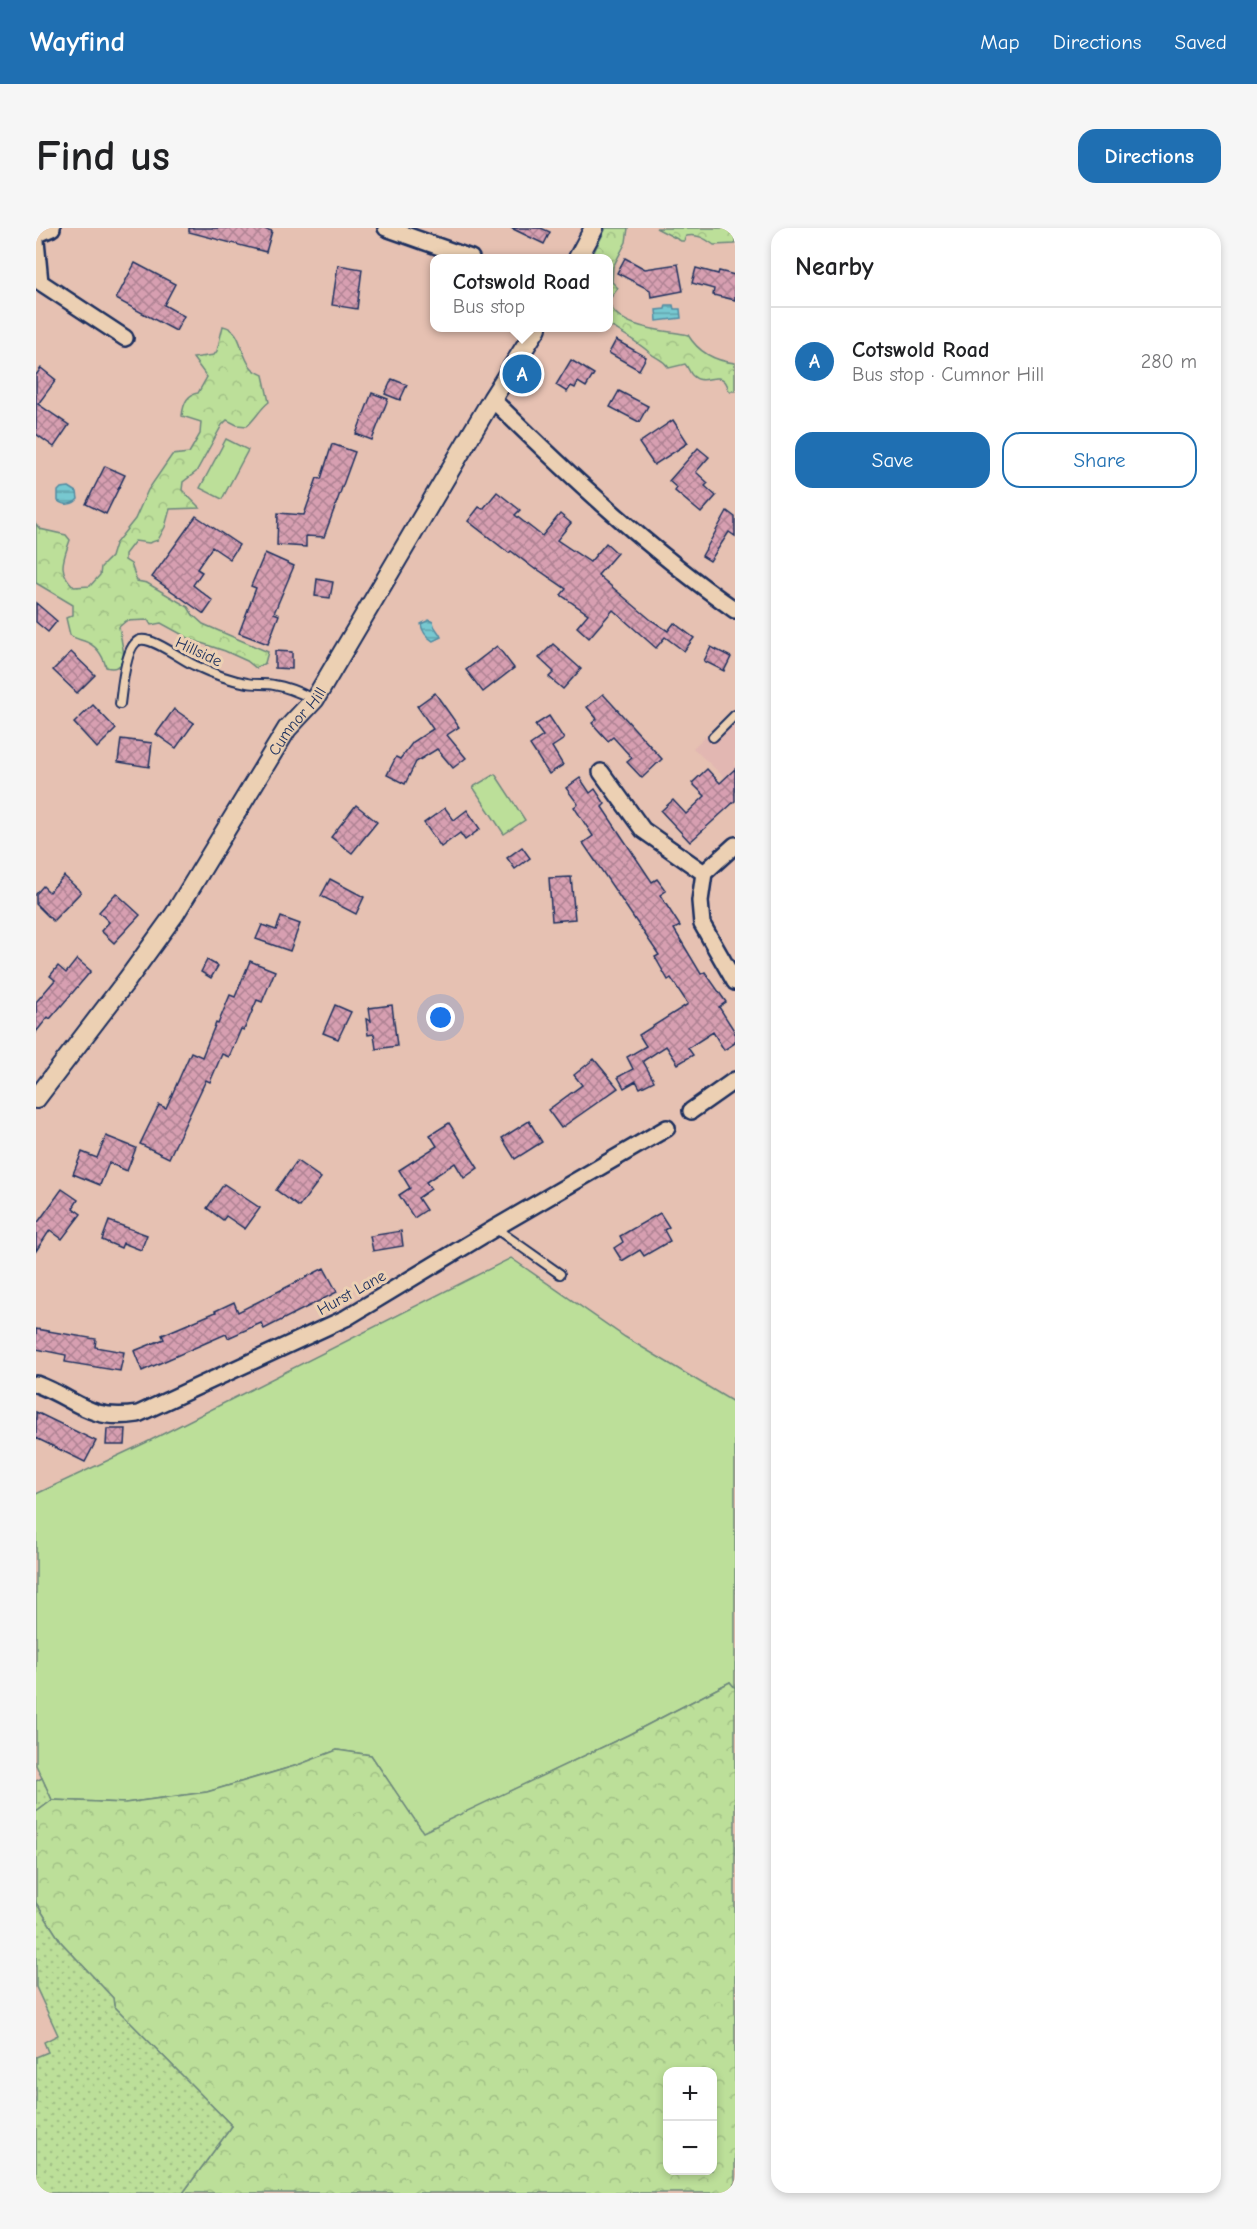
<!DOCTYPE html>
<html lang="en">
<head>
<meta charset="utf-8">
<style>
	:root { --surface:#fff; --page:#f6f6f6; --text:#202124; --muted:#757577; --line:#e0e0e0; --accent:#1f6fb2 }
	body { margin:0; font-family:"Comic Neue",sans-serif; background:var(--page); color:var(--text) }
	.controls { position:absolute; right:18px; bottom:18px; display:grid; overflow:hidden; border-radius:12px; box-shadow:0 3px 9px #0003 }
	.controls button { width:54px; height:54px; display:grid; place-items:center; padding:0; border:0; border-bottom:2px solid var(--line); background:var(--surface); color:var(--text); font:30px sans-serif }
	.you { position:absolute; left:405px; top:790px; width:21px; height:21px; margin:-15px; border:4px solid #fff; border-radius:50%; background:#1a73e8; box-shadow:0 0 0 9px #1a73e833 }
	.badge { display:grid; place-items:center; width:39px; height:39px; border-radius:50%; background:var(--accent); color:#fff; font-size:20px; font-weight:700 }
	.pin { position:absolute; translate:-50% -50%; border:3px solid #fff; box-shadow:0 2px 6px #0006 }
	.popup { position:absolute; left:394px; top:26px; width:183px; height:78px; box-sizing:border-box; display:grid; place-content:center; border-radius:12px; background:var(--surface); filter:drop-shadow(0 2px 4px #0005); font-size:20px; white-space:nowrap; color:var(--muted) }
	.popup b { font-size:22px; color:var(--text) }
	.popup::after { content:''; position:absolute; left:50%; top:100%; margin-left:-12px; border:12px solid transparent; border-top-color:var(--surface) }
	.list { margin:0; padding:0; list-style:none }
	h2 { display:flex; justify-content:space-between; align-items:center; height:78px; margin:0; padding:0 24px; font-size:26px }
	h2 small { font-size:20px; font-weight:400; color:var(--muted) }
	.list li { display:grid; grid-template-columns:39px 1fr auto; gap:18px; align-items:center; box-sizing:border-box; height:108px; padding:0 24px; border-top:2px solid var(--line) }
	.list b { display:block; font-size:22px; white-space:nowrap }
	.list p { margin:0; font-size:20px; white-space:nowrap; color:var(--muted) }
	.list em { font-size:20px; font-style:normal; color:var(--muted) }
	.actions { display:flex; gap:12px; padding:18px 24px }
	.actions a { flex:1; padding:14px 0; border:2px solid var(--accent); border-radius:18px; text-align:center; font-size:21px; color:var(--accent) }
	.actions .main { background:var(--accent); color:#fff }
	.map { position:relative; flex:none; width:699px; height:1965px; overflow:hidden; border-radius:18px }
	header { display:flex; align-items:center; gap:36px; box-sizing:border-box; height:84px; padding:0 30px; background:var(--accent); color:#fff }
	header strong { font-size:28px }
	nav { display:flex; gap:33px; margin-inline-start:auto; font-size:21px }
	.intro { display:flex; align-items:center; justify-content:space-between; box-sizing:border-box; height:144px; padding:0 36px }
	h1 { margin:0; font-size:42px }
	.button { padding:15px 27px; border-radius:18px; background:var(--accent); color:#fff; font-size:21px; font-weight:700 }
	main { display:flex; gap:36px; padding:0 36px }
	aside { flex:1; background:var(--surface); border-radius:18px; box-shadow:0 3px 9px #0003 }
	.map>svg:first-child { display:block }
	.built { fill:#e2b7b2 }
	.grass { fill:#bcdf99; stroke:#6c877c; stroke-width:1.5 }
	.forest { fill:url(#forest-crowns); stroke:#6c877c; stroke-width:1.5; fill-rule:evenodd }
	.park { fill:url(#park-dots); stroke:#6c877c; stroke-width:1.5 }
	.water { fill:url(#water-rules); stroke:#528ba2; stroke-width:1.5 }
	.building { fill:url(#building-cross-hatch); stroke:#1b2f5e; stroke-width:1.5 }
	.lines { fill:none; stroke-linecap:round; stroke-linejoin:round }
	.service-casing { stroke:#1b2f5e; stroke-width:12 }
	.minor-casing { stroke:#1b2f5e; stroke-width:20 }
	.tertiary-casing { stroke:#1b2f5e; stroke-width:22 }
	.service { stroke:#ecd0b3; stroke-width:8 }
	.minor { stroke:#ecd0b3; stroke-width:15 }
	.tertiary { stroke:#ecd0b3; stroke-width:18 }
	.labels { text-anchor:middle; stroke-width:6; stroke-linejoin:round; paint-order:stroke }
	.street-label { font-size:16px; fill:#1b2f5e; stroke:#ecd0b3 }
</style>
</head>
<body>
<header>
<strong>Wayfind</strong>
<nav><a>Map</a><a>Directions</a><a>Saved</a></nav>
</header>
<div class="intro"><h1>Find us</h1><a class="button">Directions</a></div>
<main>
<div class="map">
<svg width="699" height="1965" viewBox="0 0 699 1965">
	<defs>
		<pattern id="forest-crowns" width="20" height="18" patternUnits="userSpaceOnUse" patternTransform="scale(1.5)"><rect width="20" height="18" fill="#bcdf99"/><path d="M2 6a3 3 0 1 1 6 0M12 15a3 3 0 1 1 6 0" fill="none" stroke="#a1c086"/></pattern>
		<pattern id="park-dots" width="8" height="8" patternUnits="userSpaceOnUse" patternTransform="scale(1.5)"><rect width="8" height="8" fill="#bcdf99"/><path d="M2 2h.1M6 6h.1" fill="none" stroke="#a1c086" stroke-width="1.8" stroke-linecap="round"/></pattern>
		<pattern id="water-rules" width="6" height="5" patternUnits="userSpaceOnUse" patternTransform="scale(1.5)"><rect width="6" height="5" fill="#77c8d0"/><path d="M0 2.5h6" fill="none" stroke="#61a3ac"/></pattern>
		<pattern id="building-cross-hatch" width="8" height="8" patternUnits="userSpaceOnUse" patternTransform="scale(1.5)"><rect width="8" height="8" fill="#d79fb1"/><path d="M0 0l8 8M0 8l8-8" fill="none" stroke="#ae8293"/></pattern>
	</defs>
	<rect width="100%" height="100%" fill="#e6c1b2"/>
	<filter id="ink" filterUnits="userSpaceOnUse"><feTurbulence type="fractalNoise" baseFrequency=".0167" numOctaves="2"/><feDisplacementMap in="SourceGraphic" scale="12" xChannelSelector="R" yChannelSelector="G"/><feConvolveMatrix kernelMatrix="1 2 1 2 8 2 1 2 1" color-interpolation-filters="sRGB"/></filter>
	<g filter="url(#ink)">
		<path class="built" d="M699,480v62l-9,9 -33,-31z"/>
		<g class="grass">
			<path d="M190,211l22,11 -26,49 -22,-11z"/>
			<path d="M459,546l30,46 -21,14 -31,-47z"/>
			<path d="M475,1030l114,79 110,66v285l-5,-6 -102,53 -205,98 -52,-78 -34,-5 -39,15 -91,27 -82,11 -73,-3 -16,-35v-271l109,-51z"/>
		</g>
		<g class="forest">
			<path d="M570,0h22l-2,14 -13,25 -1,15 6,6 -9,12v-42h-18z"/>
			<path d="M620,0h79v16l-21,1c-10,-7 -16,-11 -28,-9l-2,5h-3z"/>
			<path d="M573,75c10,26 55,27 79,32 11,18 27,26 47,28v28h-6c-5,-26 -24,-3 -36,-15 -3,-2 -5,-9 -8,-12l-16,4c-7,-10 -11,-8 -19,-15 -11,-10 -23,-17 -36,-25l-5,-1z"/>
			<path d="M187,98c20,4 16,27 28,41 3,4 8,6 12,8l6,27c-9,7 -13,16 -22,24l-10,-1 -10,-5 -5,5 -26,47 -13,10 -1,8 18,18 -30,1 -5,18 -7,13 -9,3 -14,-2 -10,13v6l6,4 6,17 10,2 41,24 5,8 10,9 65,28 -3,11 -9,5 -9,-7 -22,-10 -33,-11 -31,-17 -10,2 -3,-5 -22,1 -7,6 6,33c-5,6 -10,10 -19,7 -3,-11 -10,-22 -22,-26 -6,-2 -9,-2 -14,-6l-4,-17 7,-3v-10l-37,-22v-59l4,5 26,6 4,5c-7,21 -13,30 4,47l16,-1 10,-11 1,-8 10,-10 4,-13 20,-25 13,-29 24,-35 17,-2 11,-19 1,-12 -19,-6c1,-10 4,-22 16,-23l9,-16 -14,-19 21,-3 3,-4z"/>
			<path d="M694,1454l5,6v505h-552l49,-67 -118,-120 -1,-8 -52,-56 -25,-39v-91l16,-12 73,3 82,-11 91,-27 39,-15 34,5 52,77 205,-97zM632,1844h44v98h-44z"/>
		</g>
		<g class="park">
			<path d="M6,1550l10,22 -16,12v-31z"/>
			<path d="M0,1675l25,39 52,56 1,8 118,120 -49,67h-147v-136l12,-5 -4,-10 14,-7 -22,-48z"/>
		</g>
		<g class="water">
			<path d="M630,77h7l1,4h6l1,9 -24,3 -1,-11 9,-1z"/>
			<path d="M33,259l8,5 1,7c-5,6 -14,7 -20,2v-10l3,-3z"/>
			<path d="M393,392l4,2c1,7 6,9 8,15l-8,4c-7,-4 -11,-10 -12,-17z"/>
		</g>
		<g class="building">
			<path d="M153,0h72l11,3 -6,21 -77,-20z"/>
			<path d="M475,0h30l9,4 -6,12z"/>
			<path d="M589,30l20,11 33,-5 5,27 -32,6 -1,-7 -33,-17z"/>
			<path d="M99,35l40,21 -11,21 20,11 -8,15 -60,-32z"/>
			<path d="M302,37l24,4 -5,40 -25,-4z"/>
			<path d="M660,40l22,6 1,-3 16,4v25l-22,-5 1,-6 -22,-6z"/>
			<path d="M580,112l30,17 -7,13 -30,-17z"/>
			<path d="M535,132l23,14 -8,13 -8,-5 -3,6 -4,-2 -4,6 -11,-7z"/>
			<path d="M5,140l15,12 -18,24 31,21 -15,22 -18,-13v-59z"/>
			<path d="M356,151l15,6 -7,15 -15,-6z"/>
			<path d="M583,163l29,15 -9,16 -29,-15z"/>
			<path d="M336,165l16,6 -16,41 -16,-6z"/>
			<path d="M637,192l15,23 -34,22 -15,-22z"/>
			<path d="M296,216l23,8 -31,85 -18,-1v11l-29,-2 1,-32 26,2 13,-37 4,1z"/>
			<path d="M662,220l11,9 -13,15 12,11 -3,3 11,10 -15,17 -26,-22 2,-3 -8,-7z"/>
			<path d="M69,238l20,9 -19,39 -20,-10z"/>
			<path d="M461,264l23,18 -5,5 27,21 18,-22 11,9 -14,17 33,22 16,-19 11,10 -19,22 53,45 17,11 6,-8 20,15 -10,13 -19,-14 -9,11 -43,-38 -24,28 -12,-11 11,-13 -27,-19 5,-6 -29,-20 -1,1 -25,-19 -2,2 -41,-32 11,-14 4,2z"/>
			<path d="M691,283l8,6v19l-6,-4 -19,29 -8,-5z"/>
			<path d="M160,288l43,29 -9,14 -18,-12 -15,22 5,3 -9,13 20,16 -9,13 -52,-37z"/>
			<path d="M229,325l29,13 -20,47 5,2 -11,29 -29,-11 17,-45 -5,-2z"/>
			<path d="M281,351l16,3 -3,16 -15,-2z"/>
			<path d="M0,375l21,18 -9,11 -12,-10z"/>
			<path d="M517,416l28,25 -18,20 -14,-12 5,-5 -15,-14z"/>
			<path d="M461,418l17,22 -31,24 -17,-22z"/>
			<path d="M675,419l20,10 -7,14 -20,-10z"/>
			<path d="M239,423l17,1v17l-17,-1z"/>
			<path d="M35,424l24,23 -18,18 -24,-23z"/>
			<path d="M399,465l24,34 -12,8 19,23 -13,10 -16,-19 -21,13 -11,22 -18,-9 9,-18 4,2 13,-17 20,-13 -16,-23z"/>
			<path d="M567,466l59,65 -20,19 -15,-16 5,-4 -19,-21 -5,4 -16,-18 5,-4 -10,-12z"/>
			<path d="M57,477l23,24 -19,19 -23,-25z"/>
			<path d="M138,481l20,14 -18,25 -20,-14z"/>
			<path d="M513,488l15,23 -12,8 11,18 -14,9 -19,-29 13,-9 -8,-11z"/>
			<path d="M85,511l31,4 -3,24 -31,-5z"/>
			<path d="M671,541l13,14 15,-14v32l-45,41 -29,-31 12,-11 13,14 19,-18 -13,-13z"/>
			<path d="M544,550l10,15 5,-4 10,15 -3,3 50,75 5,-3 9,12 -6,4 20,31 -6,3 27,45 4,-2 21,30 -7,5 16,25v11l-11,7 -11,-18 -25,16 5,7 -15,9 -12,-18 -23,15 11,20 -14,7 -4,-7 -12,7 -6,-11 15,-8 -6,-12 19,-11 -7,-11 49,-31 -17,-26 -3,2 -13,-23 4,-2 -76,-112 10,-7 -19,-29 4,-3 -12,-16z"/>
			<path d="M320,577l21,17 -25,31 -21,-16z"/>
			<path d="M409,580l9,12 13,-10 13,19 -15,11 -5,-7 -19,14 -17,-24z"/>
			<path d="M486,619l8,11 -15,11 -8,-11z"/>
			<path d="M28,648l17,16 -28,29 -17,-17v-10l7,-8 6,6z"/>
			<path d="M535,649l4,42 -23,2 -3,-43z"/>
			<path d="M294,651l34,18 -8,17 -35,-18z"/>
			<path d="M80,665l24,22 -26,28 -13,-12 8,-9 -10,-10z"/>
			<path d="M245,689l19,7 -10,27 -34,-12 6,-14 14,5z"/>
			<path d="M41,731l14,12 -41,48 -2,-2 -12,15v-30l19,-22 -5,-4 8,-10 8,7z"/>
			<path d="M171,732l11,6 -7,12 -10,-6z"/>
			<path d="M214,733l25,10 -13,31 -5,-2 -13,30 -3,-1 -12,28 -7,-3 -12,28 -4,-2 -37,78 -29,-14 19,-39 7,3 25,-56 11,5 14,-34 2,1 12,-29 5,2z"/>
			<path d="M299,777l16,7 -13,27 -15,-6z"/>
			<path d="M356,777l5,41 -21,3 -2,-15 -6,1 -2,-16 5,2 -2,-13z"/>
			<path d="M558,831l24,29 -57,40 -13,-18 34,-25 -8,-10z"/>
			<path d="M493,893l13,21 -27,17 -13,-21z"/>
			<path d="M413,895l29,45 -14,10 -9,-15 -29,19 5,7 -13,9 8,12 -12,8 -15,-23 11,-7 -11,-18 38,-24 -7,-11z"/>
			<path d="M70,908l30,12 -9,23 -18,-8 -9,22 -27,-11 9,-22 15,6z"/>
			<path d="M261,933l24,17 -22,29 -23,-17z"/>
			<path d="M188,956l36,24 -15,21 -19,-13 -3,4 -16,-12z"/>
			<path d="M26,961l16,11 -5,8 8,6 -19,25 -12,-9 -14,21v-26z"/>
			<path d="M624,985l9,14 -5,3 6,11 -26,15 -4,-6 -18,11 -8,-13 9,-6 -3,-6z"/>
			<path d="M73,993l38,14 -6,15 -18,-7 -2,5 -19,-8z"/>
			<path d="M365,1003l2,15 -30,5 -3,-15z"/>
			<path d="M288,1040l13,24 -73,37 -3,-6 -33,15 -2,-4 -84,37 -8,-20 30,-12 -2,-4 54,-23 -1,-1 19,-9 4,10z"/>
			<path d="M0,1101l60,10 -1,8 29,5 -4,19 -55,-9 1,-7 -30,-6z"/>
			<path d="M0,1184l60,29 -11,21 -49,-24z"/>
			<path d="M71,1201h19l-1,16h-19z"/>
		</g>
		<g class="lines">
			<g class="service-casing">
				<g id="service">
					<path d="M84,476c2,-14 5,-60 20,-64 13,-3 42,20 54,25 17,8 35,15 53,18 9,2 18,0 27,2 14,2 27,8 39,14"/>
					<path d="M677,509l22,-22"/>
					<path d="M459,1000l65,46"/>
				</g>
			</g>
			<g class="minor-casing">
				<g id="minor">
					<path d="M350,0l85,30"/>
					<path d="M0,7l16,-7"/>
					<path d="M0,13l4,41 85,56"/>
					<path d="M456,171c77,76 155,149 243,211"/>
					<path d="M565,544l42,58 61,43"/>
					<path d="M699,617l-31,28 -4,28 2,23 33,58"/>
					<path d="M655,883l44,-31"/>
					<path d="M0,1156c41,15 52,38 102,30l208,-96 149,-90 172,-100"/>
				</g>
			</g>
			<g class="tertiary-casing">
				<g id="tertiary">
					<path d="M542,30l16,-30"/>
					<path id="s1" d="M0,871l91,-119 47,-65 113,-186 28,-30 177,-300 45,-71"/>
				</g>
			</g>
			<use href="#service" class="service"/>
			<use href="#minor" class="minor"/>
			<use href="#tertiary" class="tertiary"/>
		</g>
	</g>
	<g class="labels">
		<g class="street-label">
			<text transform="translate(163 423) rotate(25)" y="6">Hillside</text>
			<text dy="6" stroke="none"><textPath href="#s1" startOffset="460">Cumnor Hill</textPath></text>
			<text transform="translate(315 1064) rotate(-29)" y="6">Hurst Lane</text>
		</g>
	</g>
</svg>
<div class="controls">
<button>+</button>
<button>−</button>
</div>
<div class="you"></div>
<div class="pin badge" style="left:486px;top:146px">A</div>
<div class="popup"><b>Cotswold Road</b>Bus stop</div>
</div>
<aside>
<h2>Nearby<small></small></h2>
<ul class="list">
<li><span class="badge">A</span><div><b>Cotswold Road</b><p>Bus stop · Cumnor Hill</p></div><em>280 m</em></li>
</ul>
<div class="actions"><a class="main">Save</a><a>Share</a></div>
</aside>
</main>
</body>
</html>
